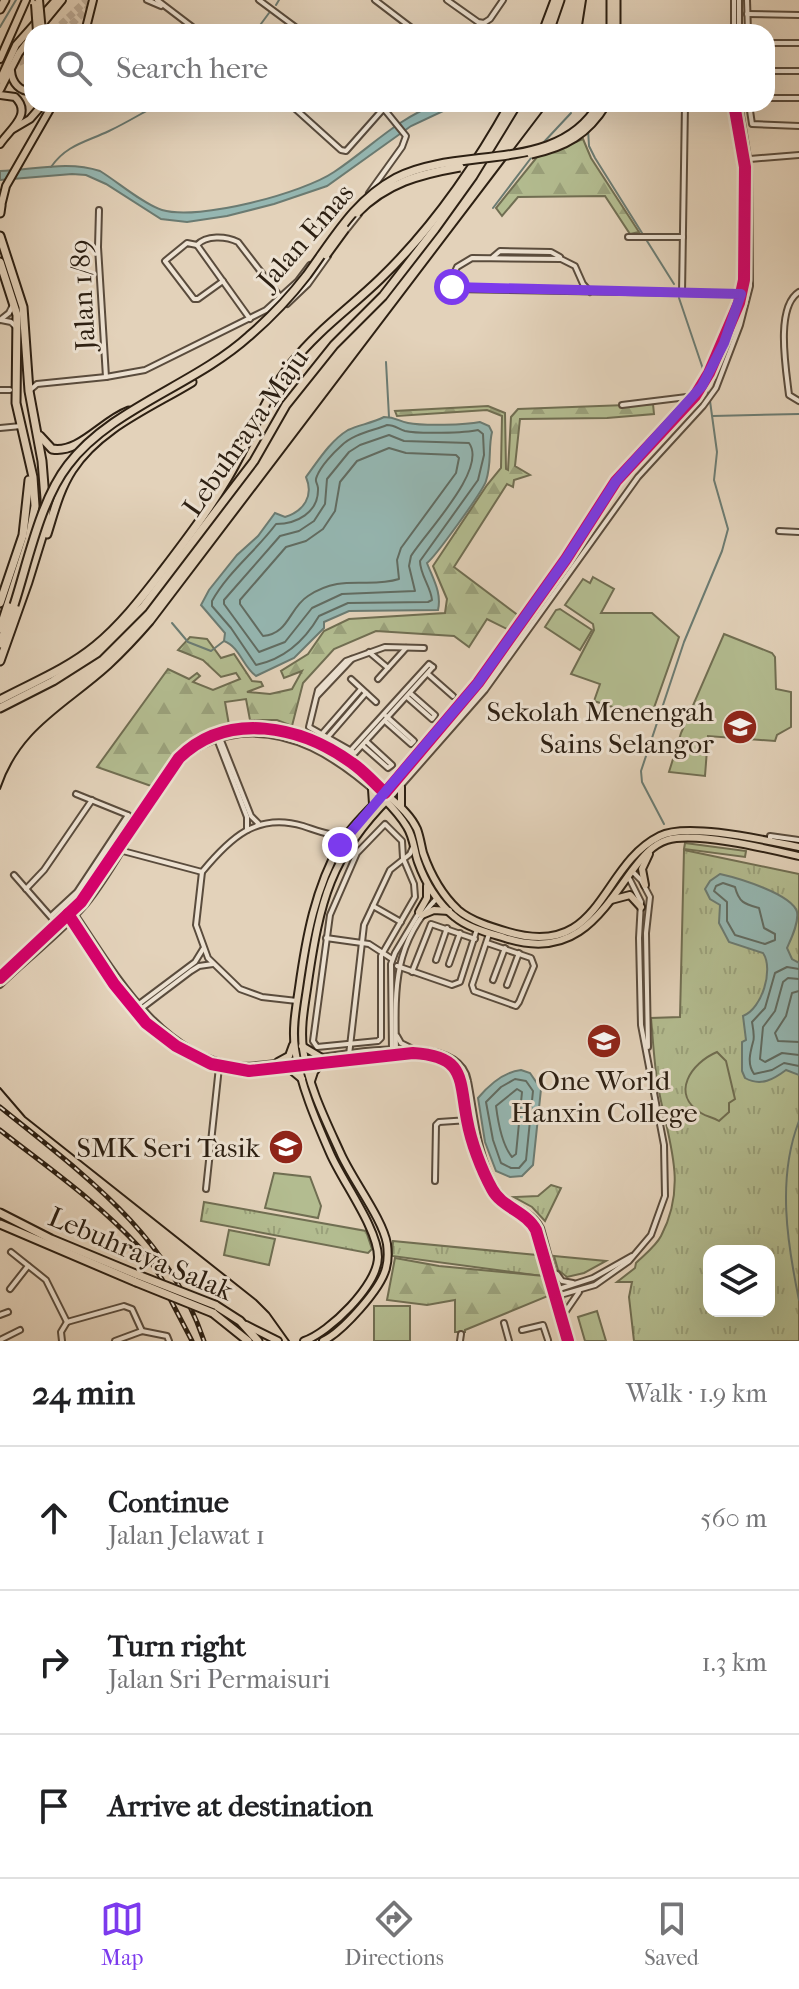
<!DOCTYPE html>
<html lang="en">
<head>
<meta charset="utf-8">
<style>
	:root { --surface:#fff; --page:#f6f6f6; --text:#202124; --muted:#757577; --line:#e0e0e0; --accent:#7c3aed }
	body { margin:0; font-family:"IM FELL French Canon",serif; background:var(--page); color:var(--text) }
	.controls { position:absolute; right:24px; bottom:24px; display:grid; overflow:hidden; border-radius:16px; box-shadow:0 8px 32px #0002 }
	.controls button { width:72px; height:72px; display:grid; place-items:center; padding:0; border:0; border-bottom:2px solid var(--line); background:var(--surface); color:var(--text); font:40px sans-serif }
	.stop { position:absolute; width:24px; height:24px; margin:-18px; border:6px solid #7c3aed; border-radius:50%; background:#fff }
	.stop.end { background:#7c3aed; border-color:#fff; box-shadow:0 2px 8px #0008 }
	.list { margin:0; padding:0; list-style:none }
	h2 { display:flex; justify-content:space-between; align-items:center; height:104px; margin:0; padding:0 32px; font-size:34px }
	h2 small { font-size:26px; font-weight:400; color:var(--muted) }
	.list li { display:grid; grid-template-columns:52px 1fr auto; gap:24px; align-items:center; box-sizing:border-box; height:144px; padding:0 32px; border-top:2px solid var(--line) }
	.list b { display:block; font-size:30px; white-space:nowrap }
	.list p { margin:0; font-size:26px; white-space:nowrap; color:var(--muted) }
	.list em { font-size:26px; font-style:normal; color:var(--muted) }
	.icon { flex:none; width:44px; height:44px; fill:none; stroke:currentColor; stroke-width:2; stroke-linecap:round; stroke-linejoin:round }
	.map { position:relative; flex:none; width:799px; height:1341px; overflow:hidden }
	.search { position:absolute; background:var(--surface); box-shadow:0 8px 32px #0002; left:24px; right:24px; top:24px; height:88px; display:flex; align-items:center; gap:20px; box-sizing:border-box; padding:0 28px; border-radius:24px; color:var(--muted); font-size:30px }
	.sheet { height:536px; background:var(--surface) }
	nav { display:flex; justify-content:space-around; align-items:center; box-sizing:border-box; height:112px; border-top:2px solid var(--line); background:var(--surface); font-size:22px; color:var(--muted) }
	nav a { display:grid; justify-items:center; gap:4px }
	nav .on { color:var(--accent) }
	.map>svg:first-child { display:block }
	.grass { fill:url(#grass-tufts); stroke:#706e52; stroke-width:2; fill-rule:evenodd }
	.forest { fill:url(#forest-firs); stroke:#706e52; stroke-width:2 }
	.garden { fill:#b3bc90; stroke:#706e52; stroke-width:2 }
	.water { fill:#95b7b2; stroke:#6b7b72; stroke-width:2 }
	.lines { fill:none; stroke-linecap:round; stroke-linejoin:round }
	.shore { stroke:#616c62; stroke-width:2 }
	.stream { stroke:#6b7b72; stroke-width:2 }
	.highway-tunnel { stroke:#bfae99; stroke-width:7; stroke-dasharray:7 3.5; stroke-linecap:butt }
	.minor-casing { stroke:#5a4c3d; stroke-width:8 }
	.major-casing { stroke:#2d2013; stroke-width:10 }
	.highway-casing { stroke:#2d2013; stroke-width:11 }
	.minor { stroke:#ede2d2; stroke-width:4 }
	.major { stroke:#e3d2ba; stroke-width:6 }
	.highway { stroke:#e3d2ba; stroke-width:7 }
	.tram { stroke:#2d2013; stroke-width:2 }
	.rail-casing { stroke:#2d2013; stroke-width:5 }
	.rail { stroke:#ede2d2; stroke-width:2; stroke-dasharray:6; stroke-linecap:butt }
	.major-bridge-casing { stroke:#2d2013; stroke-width:10; stroke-linecap:butt }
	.highway-bridge-casing { stroke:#2d2013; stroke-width:11; stroke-linecap:butt }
	.major-bridge { stroke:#e3d2ba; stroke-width:6 }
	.highway-bridge { stroke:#e3d2ba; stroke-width:7 }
	.cycleway-casing { stroke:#ede2d2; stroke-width:17 }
	.cycleway { stroke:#d6006c; stroke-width:12 }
	.route { stroke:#7c3aed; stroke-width:10 }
	.labels { text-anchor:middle; stroke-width:6; stroke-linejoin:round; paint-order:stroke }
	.street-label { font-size:28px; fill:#2d2013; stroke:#ede2d2 }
	.poi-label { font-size:28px; fill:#2d2013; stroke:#ede2d2; text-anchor:end }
</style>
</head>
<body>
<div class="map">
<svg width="799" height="1341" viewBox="0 0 799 1341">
	<defs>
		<pattern id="grass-tufts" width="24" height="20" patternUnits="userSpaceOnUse" patternTransform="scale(2)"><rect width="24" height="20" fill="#b3bc90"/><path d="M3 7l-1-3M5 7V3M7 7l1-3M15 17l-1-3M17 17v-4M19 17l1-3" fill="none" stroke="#9aa17b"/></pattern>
		<pattern id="forest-firs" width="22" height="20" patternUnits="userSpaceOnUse" patternTransform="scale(2)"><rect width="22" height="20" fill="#b3bc90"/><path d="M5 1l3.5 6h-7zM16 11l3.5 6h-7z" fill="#9aa17b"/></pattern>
	</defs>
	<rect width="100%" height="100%" fill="#e3d2ba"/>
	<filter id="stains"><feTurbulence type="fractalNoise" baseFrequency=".0025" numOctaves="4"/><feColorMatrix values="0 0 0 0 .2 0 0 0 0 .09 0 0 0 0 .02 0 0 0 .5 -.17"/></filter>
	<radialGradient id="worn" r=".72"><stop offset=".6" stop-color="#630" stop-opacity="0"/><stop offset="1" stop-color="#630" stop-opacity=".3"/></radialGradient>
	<g class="grass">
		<path d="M684,850l115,24v467h-165l-5,-44 3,-15h-15l18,-14 1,-5c8,-8 20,-17 25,-27 28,-53 6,-98 -3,-150 -4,-23 -5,-46 -7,-68l29,-1zM709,1251h60v60h-60z"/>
		<path d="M551,1185l10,3 -16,33 -13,-14 -18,-10 24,-1z"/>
		<path d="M204,1202l162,29 6,18 -4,4 -167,-32z"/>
		<path d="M393,1241l144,14 5,21 -150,-20z"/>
		<path d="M554,1256l52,5 -22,12 -17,4 -9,-7z"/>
	</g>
	<g class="forest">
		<path d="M583,139l8,19 48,74 -9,2 -25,-38 -87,1 -16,19 -6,-8 41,-51z"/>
		<path d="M653,404l1,10 -47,4 -87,1 -5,47 15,9 -16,5 -1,7 -6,-3 -53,83 65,49 -8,15 -24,-12 -18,28 -15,-11 -78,-5 -42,18 -31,34 -11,43 -15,-6h-27l-4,-21 -21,3 4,23 10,-2 -1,4c-47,14 -57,19 -84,60l-57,-20 71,-98 21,10 8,-6 3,3 -7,6 20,8 27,-11 -4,-6 -15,4 -18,-17 -25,-10 12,-13 17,2 14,19 13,-4 18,27 9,1 2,4 -16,6 23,2 22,-5 10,-18 -18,7 -3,-7 27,-17 16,-23 25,-12 96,-6 2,-14 -14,-33 54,-81 14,-17 1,-52 -15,-6 -90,6 -2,-5 93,-5 17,7 1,56 2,1 3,-53 7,-8z"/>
		<path d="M395,1258l44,8 105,10 4,20 -83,34v2h-10v-32l-28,5 -40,-5z"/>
	</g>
	<g class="garden">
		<path d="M593,577l21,12 -13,24h51l27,24 -29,82 -56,-18 6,-17 -29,-10 23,-44 -1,-6 -28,-19 18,-26 7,4z"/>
		<path d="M560,609l32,21 -12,20 -35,-23 11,-17z"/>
		<path d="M724,634l48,19 3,4 1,32 15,3v35l-14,8 -2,6 -67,-5 -3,40 -36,-4 12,-39z"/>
		<path d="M685,843l61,8 -1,6 -61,-8z"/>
		<path d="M717,1052l9,9 9,38 -6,4v9l-10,9c-6,-4 -12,-4 -18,-8 -31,-19 -10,-50 16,-61z"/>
		<path d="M274,1173l36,4 11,29 -3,12 -53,-10z"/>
		<path d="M229,1230l46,9 -6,26 -45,-10z"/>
		<rect x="374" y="1306" width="36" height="35"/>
		<path d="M597,1311l9,30h-21l-7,-24z"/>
	</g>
	<g class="water">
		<path d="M437,104h21l-47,22 -84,60 -53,18 -47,12 -40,6 -26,-3 -55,-35 -20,-9 -14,-1 -72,6v-9c33,-1 68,-11 100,0 18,11 43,33 62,39 37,11 141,-17 172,-38 35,-23 62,-53 103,-68z"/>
		<path d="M384,417c12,0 14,4 24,6 15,3 58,2 72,-1l9,4 3,6c-4,17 0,31 -6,49 -3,10 -51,76 -59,82 6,16 15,30 11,47l-89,1 -25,11v6l-30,30 -38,18c-13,-9 -16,-29 -32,-35l1,-8 -24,-28 8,-15 28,-35 21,-19 17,-23 10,4c19,-6 29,-21 21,-40 12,-16 24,-36 42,-47 11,-5 24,-7 36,-13z"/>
		<path d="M720,874c18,4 72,20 77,38 2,11 -6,27 -10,36l5,11 7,4v112l-13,-5c-12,9 -25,17 -41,8l-3,-7v-29l4,-2 -3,-24c19,-7 31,-47 20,-63l-34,-11 -10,-19 1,-18 -10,-6 -5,-10 5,-8z"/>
		<path d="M521,1070l9,3 11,16 -8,76 -11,11 -12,1 -14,-6 -11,-29 -7,-44c11,-13 25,-26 43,-28z"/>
	</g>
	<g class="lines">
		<g class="shore">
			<path d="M387,425c8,0 11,4 18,6 12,3 61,2 73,-1l5,4 1,21 -6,25 -58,81c0,14 11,26 12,39l-4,2 -80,1 -29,13c-14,24 -35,43 -63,49l-25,-37 -19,-22v-5c16,-29 44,-50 64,-77 20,0 43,-11 42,-36 -1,-7 -4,-6 -1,-12 4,-10 16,-23 24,-30 12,-12 31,-15 46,-21z"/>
			<path d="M389,435l15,6 65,2c19,26 -43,89 -58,113l-2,10 6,25 -73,3 -30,14 -27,34 -26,10 -35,-48v-4l56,-64 19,-5 15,-10 11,-17 2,-25 22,-27 11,-7z"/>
			<path d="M389,448l17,5 50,2 3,3 -3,15 -55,75 -4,12 2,19c-32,10 -56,-6 -91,17 -19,12 -19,38 -45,40l-23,-32v-4l46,-53 20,-6 17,-12 12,-18 5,-29 17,-21z"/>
			<path d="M723,883l12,4c4,16 10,17 24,21l5,20 11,6v6l-10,4 -30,-9 -8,-14v-19l-13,-11 2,-5z"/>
			<path d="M799,969l-12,-2 -12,6 -10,35 -13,14c1,6 3,15 1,20 -3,11 -6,22 1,32l18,-4 12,-7 15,3"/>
			<path d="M799,979l-11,-1 -5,4 -8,29 -12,16 -3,32 5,3 17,-9 17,2"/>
			<path d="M799,991l-7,2 -6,23 -11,17 3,8 21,1"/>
			<path d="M515,1079l11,2 7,10 -7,69 -7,8h-8l-10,-5 -8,-23 -7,-38 15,-15z"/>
			<path d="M517,1089l5,3 -6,62 -4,3c-10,-12 -14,-35 -16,-51z"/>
		</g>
		<g class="stream">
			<path d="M276,5l3,-5"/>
			<path d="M0,27l16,-27"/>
			<path d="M255,32l14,-19"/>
			<path d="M588,129l1,17 6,12 79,126"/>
			<path d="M543,143l28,-30"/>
			<path d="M51,167c15,-22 35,-25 58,-36 17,-8 33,-18 50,-27"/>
			<path d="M493,208l38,-50"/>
			<path d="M679,298l24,71 5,26"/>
			<path d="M386,362l3,55"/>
			<path d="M713,416l86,-2"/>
			<path d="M172,623l16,19 23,9 13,-10"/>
			<path d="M664,824l-22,-42 -1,-11 43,-129 38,-91 6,-22 -14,-49 3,-28 -7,-51"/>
			<path d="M799,1121c-22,57 -12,121 0,179"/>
		</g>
		<g class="highway-tunnel">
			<path d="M53,32l34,-32"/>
			<path d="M64,32l30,-30"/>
			<path d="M0,65l32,-17"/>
			<path d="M0,72l32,-16"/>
		</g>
		<g class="minor-casing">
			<g id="minor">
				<path d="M147,0l14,6"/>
				<path d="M157,0l42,32"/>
				<path d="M259,0l43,32"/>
				<path d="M375,0l42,32"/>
				<path d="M447,0l31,22 6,1 6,-4 13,-19"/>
				<path d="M734,0v32"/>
				<path d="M747,0l1,32"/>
				<path d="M747,14l52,1"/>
				<path d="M739,32v-32"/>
				<path d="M767,43h32"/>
				<path d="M767,71h32"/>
				<path d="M767,98h32"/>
				<path d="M290,104l51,46 5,1 38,-43"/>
				<path d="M749,104l3,20 47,2"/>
				<path d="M750,159l49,-4"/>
				<path d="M369,193l33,-46 4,-11 -26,-32"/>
				<path d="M99,210l-1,37 8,130"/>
				<path d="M347,229l12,-15"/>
				<path d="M628,237h55"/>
				<path d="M197,245l53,74"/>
				<path d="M493,257l7,-6 51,1 9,5"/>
				<path d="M223,281l-25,18h-4l-29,-38 22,-18 10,2c9,-10 29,-9 41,-3l43,56"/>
				<path d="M590,292l-7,-8 -8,-18 -14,-7 -89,-1 -15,9 -7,16 3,6 288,5"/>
				<path d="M799,292c-24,15 -13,77 -10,103l10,6"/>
				<path d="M682,293l3,-189"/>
				<path d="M287,304l21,-20 20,-28"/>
				<path d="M0,320l9,-7 4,-8"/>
				<path d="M1,320l10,2 5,5"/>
				<path d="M0,390h10"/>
				<path d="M29,391l8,-7 69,-7 39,-7 121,-60 32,-29 12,-16"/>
				<path d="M622,405l73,-9"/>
				<path d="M0,428l21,-2"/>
				<path d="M779,531l20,1"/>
				<path d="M424,648l-39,-1 -39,14 -28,29 -9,37 46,26 78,-86"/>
				<path d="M369,652l19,16"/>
				<path d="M428,674l25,22"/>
				<path d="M351,679l25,23"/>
				<path d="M378,679l28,-31"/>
				<path d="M317,696l35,-37"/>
				<path d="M407,697l25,22 3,-4 -25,-22"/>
				<path d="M385,721l26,23 3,-3 -28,-25"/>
				<path d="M321,735l40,-46"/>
				<path d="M220,738l31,78 7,7"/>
				<path d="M327,738l39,-45"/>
				<path d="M217,739l30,78v13"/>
				<path d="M363,746l25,22 4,-3 -26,-24"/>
				<path d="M350,751l79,-87 4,3"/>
				<path d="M76,794l52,21"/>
				<path d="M391,797l94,-107 153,-213 65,-71 13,-18 24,-63 10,-39 -1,-122 -10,-60"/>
				<path d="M385,824l17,17 1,17 11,26 1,13 -34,59v82l-3,3 -61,6 -4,-6 17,-126 27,-62z"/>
				<path d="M770,841v-5l29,4"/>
				<path d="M119,850l83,22"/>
				<path d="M632,871l9,9 9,17 -4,36 2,114"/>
				<path d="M14,875l43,49"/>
				<path d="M26,889l18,-19 48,-70"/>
				<path d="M373,906l28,16"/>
				<path d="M72,910c39,57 85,143 162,155 20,3 42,-3 62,-5"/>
				<path d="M68,914c14,18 25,38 38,57 30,45 73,92 130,100 15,1 30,-2 44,-3"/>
				<path d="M51,916l26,-24 51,-77"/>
				<path d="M326,938l43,6 23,15"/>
				<path d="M487,943l44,15 3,8 -15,36 -3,4 -42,-15 -2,-6 17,-51"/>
				<path d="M436,960l11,-32"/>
				<path d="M449,964l11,-31"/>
				<path d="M397,966l55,19 8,-3 17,-53"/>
				<path d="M412,972l19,-48 44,15"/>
				<path d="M0,978l81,-76 98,-144c49,-48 122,-32 173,5 12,8 22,20 33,30l93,-110 88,-124 50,-78 79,-85 14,-23 30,-70 5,-23 1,-113 -11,-63"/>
				<path d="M493,980l12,-32"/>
				<path d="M0,985c27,-27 60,-51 85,-80 36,-44 58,-101 96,-143 13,-14 29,-22 48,-26 59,-12 110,23 152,61"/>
				<path d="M507,985l12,-32"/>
				<path d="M297,1001l-35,-4 -22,-8 -32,-31 -12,-33 6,-53c28,-34 55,-60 101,-46 16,5 27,11 43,7"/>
				<path d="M139,1004l56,-42 8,-13"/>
				<path d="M142,1008l49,-37 8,-5 14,-2"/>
				<path d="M397,1036l4,7 10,5"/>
				<path d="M392,1050l-1,-86 4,-11 25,-42"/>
				<path d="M396,1052c-1,-61 -4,-107 41,-154"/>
				<path d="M349,1055l15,-130 26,-55 20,-16 3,-7"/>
				<path d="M305,1059c37,-3 154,-31 163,22 7,36 9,74 28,107 11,18 35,21 45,40l24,87 2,18"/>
				<path d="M289,1066c32,-4 112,-18 140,-11 13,3 24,10 31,21 8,36 12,88 35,119 10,14 29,17 39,31l34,115"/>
				<path d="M435,1181l1,-56 3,-3 30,-2"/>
				<path d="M206,1189l13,-122"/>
				<path d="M11,1252l35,28 21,42"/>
				<path d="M557,1274l5,7 11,2"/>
				<path d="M10,1289l18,-23"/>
				<path d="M556,1290l37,-12 39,-22"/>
				<path d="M557,1296l38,-11 34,-24 22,-26 14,-39 -1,-51 -23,-120 -2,-87 2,-36 -13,-26"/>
				<path d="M566,1311l13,-19"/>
				<path d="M0,1315l8,-3"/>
				<path d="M67,1322l57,-16 8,3 10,22"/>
				<path d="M504,1323l5,18"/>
				<path d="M522,1330l21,-5 5,15"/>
				<path d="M0,1340l20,-10"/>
				<path d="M62,1341l-1,-9 6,-10"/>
				<path d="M115,1341l27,-10 25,5 2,5"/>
				<path d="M460,1341l1,-7"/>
			</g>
		</g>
		<g class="major-casing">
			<g id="major">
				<path d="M39,28l23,-28"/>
				<path d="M85,32l8,-32"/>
				<path d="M0,59l26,-59"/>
				<path d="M11,71c1,12 9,21 21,20"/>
				<path d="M0,80l16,-35 40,-45"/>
				<path d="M0,90l19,-37 13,-17"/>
				<path d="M0,95l15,2c18,17 -5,32 -15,47"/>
				<path d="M13,129l17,-10 13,-15"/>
				<path d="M1,206l5,-20 47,-82"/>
				<path d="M401,787v20"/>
				<path d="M372,789l1,15"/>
				<path d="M384,799c9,9 17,18 23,28 7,11 7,24 11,35 7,20 20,42 37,55 13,11 34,16 50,21 66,21 92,-18 126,-66 10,-13 20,-27 36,-32 28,-9 102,9 132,16"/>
				<path d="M645,885l-3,-16 7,-15"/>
				<path d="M611,900l19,-5 11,12"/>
				<path d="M419,912l8,-14v-12"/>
				<path d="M422,915l12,-5 15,1"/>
				<path d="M302,1046l20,12"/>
				<path d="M278,1062l11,-6 4,-11"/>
				<path d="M279,1068l11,1 12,10"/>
				<path d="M311,1081l3,-9 8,-10"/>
				<path d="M246,1325l32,16"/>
				<path d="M304,1341c25,-8 74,-56 74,-84 0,-28 -36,-76 -48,-104 -14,-32 -30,-69 -35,-104 -3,-20 1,-41 4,-61 7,-50 16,-100 42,-145 11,-18 30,-35 44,-50 12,11 25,21 32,36 3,8 4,16 6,24 7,20 19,42 35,57 13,11 33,17 50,22 95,28 91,-66 152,-96 27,-14 108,5 139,11"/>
				<path d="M323,1341c19,-9 58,-52 63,-73 2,-7 2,-16 1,-24 -4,-25 -36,-66 -47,-92 -15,-33 -32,-67 -37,-103 -3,-23 2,-45 5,-67 12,-81 22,-125 82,-185"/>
			</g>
		</g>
		<g class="highway-casing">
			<g id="highway">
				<path d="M0,9l5,-9"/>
				<path d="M611,30v-30"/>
				<path d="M543,32l12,-32"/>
				<path d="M549,32l11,-32"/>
				<path d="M616,32v-32"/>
				<path d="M0,213l1,-7"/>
				<path d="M0,236l23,71 6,84 13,70 4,50 -1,16 -17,55 -28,79"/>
				<path d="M0,262l17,53 -1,88 17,74 2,29 -6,33 -29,90"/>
				<path d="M40,436l12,13c27,5 50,-28 77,-38"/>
				<path d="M47,534c7,-22 12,-44 25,-64 27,-42 79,-63 120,-88"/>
				<path d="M0,603l23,-68 6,-55"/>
				<path d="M0,644l14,-39"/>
				<path d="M0,700c32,-17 67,-31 95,-54 27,-22 48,-50 69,-77 22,-29 44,-58 63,-90 23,-38 37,-81 65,-116 26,-33 58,-55 88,-84 52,-50 95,-112 130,-175"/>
				<path d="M0,708l53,-27 44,-28 46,-46 111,-146 32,-56 48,-60 49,-49 52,-67 38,-53 44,-72"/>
				<path d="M0,1213l51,26 87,36"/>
				<path d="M0,1224l136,58"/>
				<path d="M215,1305l25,16 18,20"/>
				<path d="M213,1313l35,28"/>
			</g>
		</g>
		<use href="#minor" class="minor"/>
		<use href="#major" class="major"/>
		<use href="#highway" class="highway"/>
		<g class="tram">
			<path d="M581,32l5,-32"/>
			<path d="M0,789c20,-61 67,-81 111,-121 15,-14 29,-29 42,-44l395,-520"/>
			<path d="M0,1088l25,29 231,183 13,13 20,28"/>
		</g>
		<g class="rail-casing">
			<g id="rail">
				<path d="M0,1107c84,68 168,127 204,234"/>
				<path d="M0,1130c47,37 98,72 139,117 14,15 24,34 34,51"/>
				<path d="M166,1291l26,50"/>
			</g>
		</g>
		<use href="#rail" class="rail"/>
		<g class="major-bridge-casing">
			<g id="major-bridge">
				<path d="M39,0l3,32"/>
				<path d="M35,4l2,28"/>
			</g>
		</g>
		<g class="highway-bridge-casing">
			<g id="highway-bridge">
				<path d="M531,154c34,-7 57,-20 75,-50"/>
				<path d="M357,213c29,-30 63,-39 103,-46"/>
				<path d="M326,255l19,-26"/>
				<path d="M14,605c14,-43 26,-104 54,-140 43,-57 127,-80 181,-129 21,-18 41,-39 58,-61 27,-37 48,-75 89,-97 64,-33 162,-3 203,-74"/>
				<path d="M138,1275l77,30"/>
				<path d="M136,1282l77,31"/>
			</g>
		</g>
		<use href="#major-bridge" class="major-bridge"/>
		<use href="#highway-bridge" class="highway-bridge"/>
		<g class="cycleway-casing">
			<g id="cycleway">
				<path d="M68,914l46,70 32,39 30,23 35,18 38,7 164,-18c53,3 46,26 54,67 4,22 14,49 25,69 10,19 34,22 44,41l32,111"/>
				<path d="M0,978l81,-76 98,-144c49,-48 122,-32 173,5 12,8 22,20 33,30l93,-110 88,-124 50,-78 79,-85 14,-23 30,-70 5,-23 1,-113 -11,-63"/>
			</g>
		</g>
		<use href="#cycleway" class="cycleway"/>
	</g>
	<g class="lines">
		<path class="route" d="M340,845l138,-162 88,-124 50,-78 86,-95 22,-43 17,-49 -289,-7"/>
	</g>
	<defs>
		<g id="school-disc" transform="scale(1.8)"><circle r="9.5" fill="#8f2418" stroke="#ede2d2"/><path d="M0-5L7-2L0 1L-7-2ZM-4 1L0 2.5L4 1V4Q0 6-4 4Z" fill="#fff"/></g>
		<g id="university-disc" transform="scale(1.8)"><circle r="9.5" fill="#8f2418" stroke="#ede2d2"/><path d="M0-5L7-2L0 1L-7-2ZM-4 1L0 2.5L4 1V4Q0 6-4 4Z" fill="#fff"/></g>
	</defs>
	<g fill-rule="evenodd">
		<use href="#school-disc" x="740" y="727"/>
		<use href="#university-disc" x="604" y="1041"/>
		<use href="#school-disc" x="286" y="1147"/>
	</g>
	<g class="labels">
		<g class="street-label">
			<text transform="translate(305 236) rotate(-49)" y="10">Jalan Emas</text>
			<text transform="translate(82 295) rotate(-93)" y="10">Jalan 1/89</text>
			<text transform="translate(245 432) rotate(-55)" y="10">Lebuhraya Maju</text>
			<text transform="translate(141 1253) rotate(23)" y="10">Lebuhraya Salak</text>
		</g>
		<g class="poi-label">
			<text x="714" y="721">Sekolah Menengah<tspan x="714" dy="32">Sains Selangor</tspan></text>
			<text x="604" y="1090" text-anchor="middle">One World<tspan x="604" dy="32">Hanxin College</tspan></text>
			<text x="260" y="1157">SMK Seri Tasik</text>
		</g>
	</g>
	<rect width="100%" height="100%" filter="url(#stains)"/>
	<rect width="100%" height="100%" fill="url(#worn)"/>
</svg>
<div class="controls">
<button><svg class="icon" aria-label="layers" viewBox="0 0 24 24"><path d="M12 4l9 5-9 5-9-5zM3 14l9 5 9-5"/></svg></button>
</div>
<div class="stop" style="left:452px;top:287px"></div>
<div class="stop end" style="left:340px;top:845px"></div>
<div class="search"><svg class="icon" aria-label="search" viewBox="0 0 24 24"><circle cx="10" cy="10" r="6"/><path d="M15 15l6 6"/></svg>Search here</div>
</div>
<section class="sheet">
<h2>24 min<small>Walk · 1.9 km</small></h2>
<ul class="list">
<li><svg class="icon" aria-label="ahead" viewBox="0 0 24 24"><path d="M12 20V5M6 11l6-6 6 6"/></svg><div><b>Continue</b><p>Jalan Jelawat 1</p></div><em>560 m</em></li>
<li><svg class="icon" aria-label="right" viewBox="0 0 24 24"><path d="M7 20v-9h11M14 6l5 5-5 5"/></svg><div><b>Turn right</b><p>Jalan Sri Permaisuri</p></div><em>1.3 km</em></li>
<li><svg class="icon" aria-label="arrive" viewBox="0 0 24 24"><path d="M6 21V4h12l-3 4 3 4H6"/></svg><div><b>Arrive at destination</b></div></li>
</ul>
</section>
<nav>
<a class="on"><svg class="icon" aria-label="map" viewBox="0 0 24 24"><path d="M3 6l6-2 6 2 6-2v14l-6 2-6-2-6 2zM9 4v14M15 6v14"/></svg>Map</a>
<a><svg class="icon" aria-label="directions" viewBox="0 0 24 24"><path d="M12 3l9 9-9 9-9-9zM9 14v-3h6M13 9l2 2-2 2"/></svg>Directions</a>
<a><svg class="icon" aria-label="saved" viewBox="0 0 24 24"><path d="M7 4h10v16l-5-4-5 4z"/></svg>Saved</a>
</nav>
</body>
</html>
